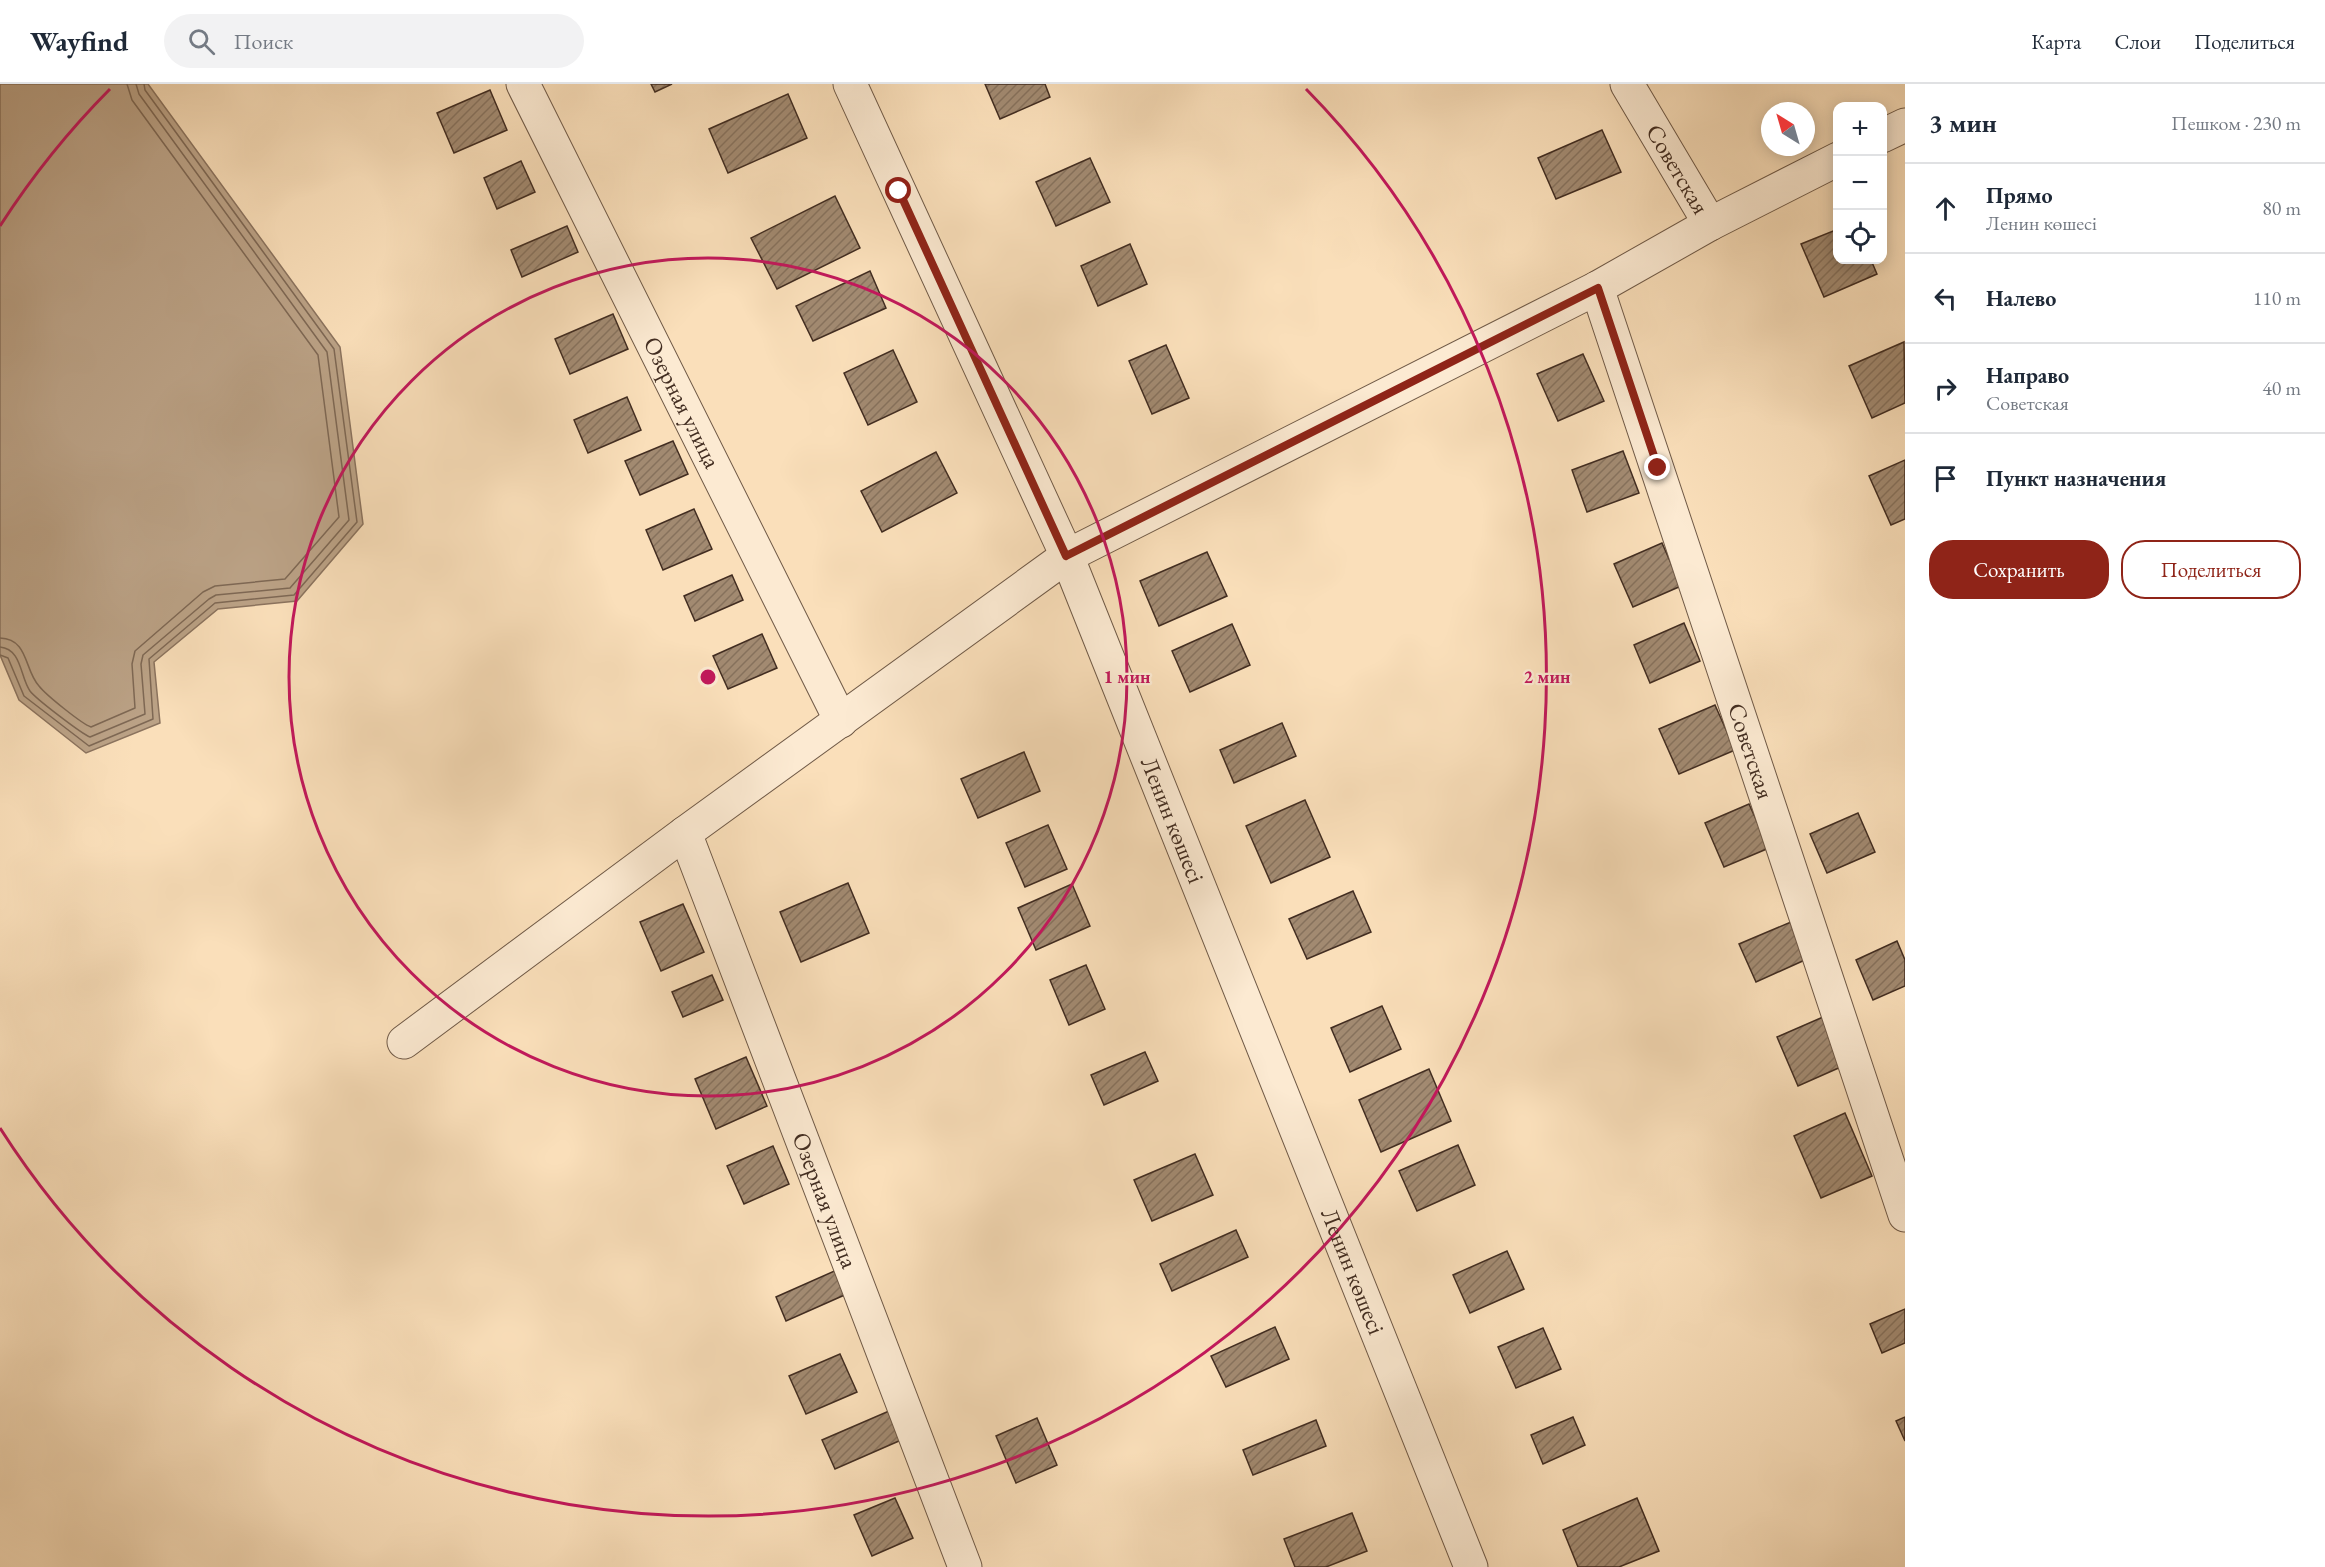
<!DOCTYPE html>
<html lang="ru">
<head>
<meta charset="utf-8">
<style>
	:root { --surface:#fff; --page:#f2f2f3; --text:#1f2937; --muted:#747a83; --line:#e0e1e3; --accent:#8f2418 }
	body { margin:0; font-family:"EB Garamond",serif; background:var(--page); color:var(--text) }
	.controls { position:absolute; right:18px; top:18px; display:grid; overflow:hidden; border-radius:12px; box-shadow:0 3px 15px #0003 }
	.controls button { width:54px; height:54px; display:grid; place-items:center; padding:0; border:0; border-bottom:2px solid var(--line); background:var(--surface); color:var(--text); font:30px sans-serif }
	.compass { position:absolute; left:1761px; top:18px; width:54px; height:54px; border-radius:50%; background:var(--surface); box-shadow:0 3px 15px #0003; rotate:323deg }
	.stop { position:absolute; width:18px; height:18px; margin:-14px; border:4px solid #8f2418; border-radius:50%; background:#fff }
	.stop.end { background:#8f2418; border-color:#fff; box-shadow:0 2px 6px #0008 }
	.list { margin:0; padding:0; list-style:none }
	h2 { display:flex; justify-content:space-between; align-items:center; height:78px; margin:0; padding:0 24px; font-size:26px }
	h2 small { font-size:20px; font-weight:400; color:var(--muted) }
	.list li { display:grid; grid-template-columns:39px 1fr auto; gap:18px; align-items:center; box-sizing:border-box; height:90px; padding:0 24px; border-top:2px solid var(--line) }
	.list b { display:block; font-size:22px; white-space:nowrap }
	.list p { margin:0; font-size:20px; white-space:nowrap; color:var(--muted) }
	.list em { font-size:20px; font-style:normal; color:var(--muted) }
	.actions { display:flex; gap:12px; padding:18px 24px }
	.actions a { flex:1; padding:14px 0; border:2px solid var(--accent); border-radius:24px; text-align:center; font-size:21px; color:var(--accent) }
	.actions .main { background:var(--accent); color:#fff }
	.icon { flex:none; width:33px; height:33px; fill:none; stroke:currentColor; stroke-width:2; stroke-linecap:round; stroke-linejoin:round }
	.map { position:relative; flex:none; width:1905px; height:1483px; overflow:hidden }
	header { display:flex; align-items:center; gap:36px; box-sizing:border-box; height:84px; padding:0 30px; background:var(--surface); border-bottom:2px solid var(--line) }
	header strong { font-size:28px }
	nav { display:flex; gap:33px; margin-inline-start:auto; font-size:21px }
	.search { width:420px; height:54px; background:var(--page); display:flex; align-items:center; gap:15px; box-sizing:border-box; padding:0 21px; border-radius:33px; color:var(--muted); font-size:22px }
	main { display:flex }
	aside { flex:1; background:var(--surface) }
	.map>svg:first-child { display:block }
	.water { fill:#bba286; stroke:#8b735e; stroke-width:1.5 }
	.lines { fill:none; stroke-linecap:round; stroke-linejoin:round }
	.shore { stroke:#7e6854; stroke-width:1.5 }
	.building { fill:url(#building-hatch); stroke:#422d21; stroke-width:1.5 }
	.minor-casing { stroke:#705a47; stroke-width:35 }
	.minor { stroke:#fcead2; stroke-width:33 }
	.route { stroke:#8f2418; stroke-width:8 }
	.ring { fill:none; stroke:#c2185b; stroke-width:3 }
	.labels { text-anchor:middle; stroke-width:4.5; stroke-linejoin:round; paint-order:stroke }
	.street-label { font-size:24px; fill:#422d21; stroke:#fcead2 }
	.centre { fill:#c2185b; stroke:#fcead2; stroke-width:3 }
	.ring-label { font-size:18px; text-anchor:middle; font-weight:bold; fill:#c2185b; stroke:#fcead2; stroke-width:4.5; stroke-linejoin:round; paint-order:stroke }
</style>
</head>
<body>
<header>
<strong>Wayfind</strong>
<div class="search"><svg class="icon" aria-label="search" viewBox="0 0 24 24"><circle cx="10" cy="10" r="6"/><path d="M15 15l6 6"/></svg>Поиск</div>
<nav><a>Карта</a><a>Слои</a><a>Поделиться</a></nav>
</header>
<main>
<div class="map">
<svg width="1905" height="1483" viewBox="0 0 1905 1483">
	<defs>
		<pattern id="building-hatch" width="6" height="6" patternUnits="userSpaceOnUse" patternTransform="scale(1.5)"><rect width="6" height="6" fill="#a28a71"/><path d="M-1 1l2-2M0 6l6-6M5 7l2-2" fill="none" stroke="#86715c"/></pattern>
	</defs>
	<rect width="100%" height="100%" fill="#fadfba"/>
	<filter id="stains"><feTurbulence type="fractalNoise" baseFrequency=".00333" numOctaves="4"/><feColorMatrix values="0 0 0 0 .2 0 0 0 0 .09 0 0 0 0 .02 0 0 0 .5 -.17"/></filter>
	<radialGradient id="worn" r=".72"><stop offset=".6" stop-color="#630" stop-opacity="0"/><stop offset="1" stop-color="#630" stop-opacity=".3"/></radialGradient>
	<path class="water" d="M0,0h148l192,263 23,177 -66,77 -79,8 -64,53 6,61 -74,30 -67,-53 -19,-45z"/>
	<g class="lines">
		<g class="shore">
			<path d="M0,554c29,1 24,32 39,48 7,9 43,38 52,41l44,-19 -3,-44 3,-13 68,-59 12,-6 70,-7 54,-62 -21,-162 -186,-255 -5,-16"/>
			<path d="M0,563c22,2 20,30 30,44 6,8 52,43 60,46l55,-23 -4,-50 2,-9 66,-56 7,-4 74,-7 59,-68 -22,-168 -188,-258 -3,-10"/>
			<path d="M0,571l8,3 16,38 65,50 64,-27 -4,-60 66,-56 79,-8 63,-73 -23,-173 -189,-259 -1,-6"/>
		</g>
	</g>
	<g class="building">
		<path d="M651,0h21l-17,8z"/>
		<path d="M985,0h60l5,13 -50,22z"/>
		<path d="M490,6l17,40 -53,23 -17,-40z"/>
		<path d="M788,10l19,44 -79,35 -19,-44z"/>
		<path d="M1602,46l19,42 -65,27 -18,-41z"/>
		<path d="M1090,74l20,44 -54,24 -20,-44z"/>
		<path d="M521,77l14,31 -38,17 -13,-31z"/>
		<path d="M835,112l25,52 -83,41 -26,-51z"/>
		<path d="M567,142l11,26 -56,25 -11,-27z"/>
		<path d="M1838,145v31h33l6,14 -53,23 -23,-53z"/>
		<path d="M1130,160l17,40 -49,22 -17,-40z"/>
		<path d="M870,187l16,37 -73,33 -17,-35z"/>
		<path d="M613,230l15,35 -58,25 -15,-35z"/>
		<path d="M1904,258l1,61 -33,15 -23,-52z"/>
		<path d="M1166,261l23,53 -37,16 -23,-53z"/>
		<path d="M893,266l24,52 -49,23 -24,-52z"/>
		<path d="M1583,270l21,47 -46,20 -21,-47z"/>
		<path d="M627,313l14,33 -53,23 -14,-33z"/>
		<path d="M673,357l15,33 -48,21 -15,-34z"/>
		<path d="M1623,367l16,42 -52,19 -15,-42z"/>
		<path d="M936,368l21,41 -75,39 -21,-41z"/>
		<path d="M1905,376v59l-14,6 -22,-49z"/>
		<path d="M694,425l18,40 -49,21 -17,-40z"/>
		<path d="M1662,459l19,43 -48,21 -19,-43z"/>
		<path d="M1207,468l20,44 -68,30 -19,-45z"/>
		<path d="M732,491l11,25 -48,21 -11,-25z"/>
		<path d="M1684,539l16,38 -50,22 -16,-38z"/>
		<path d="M1232,540l18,41 -60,27 -18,-41z"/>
		<path d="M762,550l15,34 -49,21 -15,-33z"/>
		<path d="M1715,621l20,45 -56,24 -20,-45z"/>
		<path d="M1282,639l14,33 -62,27 -14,-33z"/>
		<path d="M1024,668l16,39 -62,27 -17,-39z"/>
		<path d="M1305,716l25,57 -59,26 -25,-57z"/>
		<path d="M1749,720l20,44 -45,19 -19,-44z"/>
		<path d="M1858,729l17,39 -48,21 -17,-39z"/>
		<path d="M1048,741l19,44 -42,18 -19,-44z"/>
		<path d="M848,799l21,50 -68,29 -21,-50z"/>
		<path d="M1072,800l18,42 -54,24 -18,-42z"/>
		<path d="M1353,807l18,41 -64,27 -18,-40z"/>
		<path d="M683,820l21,48 -43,19 -21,-49z"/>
		<path d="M1791,838l16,37 -51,23 -17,-38z"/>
		<path d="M1897,857l8,19v26l-32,14 -17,-40z"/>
		<path d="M1086,881l19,44 -36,16 -19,-45z"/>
		<path d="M712,891l11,25 -40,17 -11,-25z"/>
		<path d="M1382,922l19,43 -51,23 -19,-44z"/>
		<path d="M1823,933l20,49 -45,20 -21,-49z"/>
		<path d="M1145,968l13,29 -54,24 -13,-30z"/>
		<path d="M746,973l21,49 -51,23 -21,-50z"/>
		<path d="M1429,985l22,52 -70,31 -22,-52z"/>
		<path d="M1845,1029l27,63 -51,22 -27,-62z"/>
		<path d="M1458,1061l17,40 -58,26 -18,-40z"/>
		<path d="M773,1062l16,38 -45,20 -17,-38z"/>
		<path d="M1195,1070l18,41 -61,26 -18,-41z"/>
		<path d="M1236,1146l12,27 -76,34 -12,-27z"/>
		<path d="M1507,1167l17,38 -54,24 -17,-38z"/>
		<path d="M839,1185l10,24 -63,28 -10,-24z"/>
		<path d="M1905,1225v34l-23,10 -12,-29z"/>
		<path d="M1275,1243l14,32 -63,28 -15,-31z"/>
		<path d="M1543,1244l18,41 -45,19 -18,-41z"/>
		<path d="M840,1270l17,38 -51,22 -17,-38z"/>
		<path d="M896,1324l12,29 -73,32 -13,-29z"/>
		<path d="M1573,1333l12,28 -42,19 -12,-29z"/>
		<path d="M1905,1333v24l-9,-20z"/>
		<path d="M1037,1334l20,47 -41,18 -20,-47z"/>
		<path d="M1316,1336l10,26 -73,29 -10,-25z"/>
		<path d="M895,1414l18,40 -41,18 -18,-41z"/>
		<path d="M1637,1414l22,53 -40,16h-41l-15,-37z"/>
		<path d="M1352,1429l15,38 -41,16h-31l-11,-28z"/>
	</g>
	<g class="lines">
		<g class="minor-casing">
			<g id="minor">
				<path id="s1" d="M523,0l318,637"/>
				<path id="s2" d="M850,0l217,472 404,1011"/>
				<path id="s3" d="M1627,0l83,140"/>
				<path d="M1882,52l23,-11"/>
				<path id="s4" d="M1597,204l308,927"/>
				<path id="s5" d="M685,749l280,734"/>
				<path d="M404,958l281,-209 382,-277 530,-268 113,-64 128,-65"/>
			</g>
		</g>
		<use href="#minor" class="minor"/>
	</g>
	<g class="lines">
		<path class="route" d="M899,107l167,365 532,-268 60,180"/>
	</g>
	<g class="ring">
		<circle cx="708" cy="593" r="419"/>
		<path d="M0 142A839 839 0 0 1 110 5M1306 5A839 839 0 1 1 0 1044"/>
	</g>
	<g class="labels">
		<g class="street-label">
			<text dy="8" stroke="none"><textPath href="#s3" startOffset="99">Советская</textPath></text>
			<text dy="8" stroke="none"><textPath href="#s1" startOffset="356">Озерная улица</textPath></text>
			<text dy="8" stroke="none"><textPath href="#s4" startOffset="488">Советская</textPath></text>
			<text dy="8" stroke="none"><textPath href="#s2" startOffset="804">Ленин көшесі</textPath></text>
			<text dy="8" stroke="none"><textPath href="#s5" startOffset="393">Озерная улица</textPath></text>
			<text dy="8" stroke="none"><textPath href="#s2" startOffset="1290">Ленин көшесі</textPath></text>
		</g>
	</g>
	<circle cx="708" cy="593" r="9" class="centre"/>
	<g class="ring-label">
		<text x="1127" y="599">1 мин</text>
		<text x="1547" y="599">2 мин</text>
	</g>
	<rect width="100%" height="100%" filter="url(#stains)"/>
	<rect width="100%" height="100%" fill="url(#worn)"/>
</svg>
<div class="controls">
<button>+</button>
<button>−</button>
<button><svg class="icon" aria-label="locate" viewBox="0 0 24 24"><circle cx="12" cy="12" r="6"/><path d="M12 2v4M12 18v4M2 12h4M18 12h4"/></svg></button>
</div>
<svg class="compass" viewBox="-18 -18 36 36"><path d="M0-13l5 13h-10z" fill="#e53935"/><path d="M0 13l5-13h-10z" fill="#747a83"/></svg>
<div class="stop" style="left:899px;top:107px"></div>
<div class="stop end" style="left:1658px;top:384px"></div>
</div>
<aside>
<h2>3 мин<small>Пешком · 230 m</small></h2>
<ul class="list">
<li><svg class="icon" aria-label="ahead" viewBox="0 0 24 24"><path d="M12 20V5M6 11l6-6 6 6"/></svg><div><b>Прямо</b><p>Ленин көшесі</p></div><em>80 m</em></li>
<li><svg class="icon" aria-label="left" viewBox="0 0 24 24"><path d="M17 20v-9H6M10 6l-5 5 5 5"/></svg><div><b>Налево</b></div><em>110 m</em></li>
<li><svg class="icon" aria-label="right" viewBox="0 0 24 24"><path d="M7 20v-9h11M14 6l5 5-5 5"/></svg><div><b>Направо</b><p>Советская</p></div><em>40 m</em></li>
<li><svg class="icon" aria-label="arrive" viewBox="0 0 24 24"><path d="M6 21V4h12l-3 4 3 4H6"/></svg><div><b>Пункт назначения</b></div></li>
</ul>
<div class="actions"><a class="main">Сохранить</a><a>Поделиться</a></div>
</aside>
</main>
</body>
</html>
